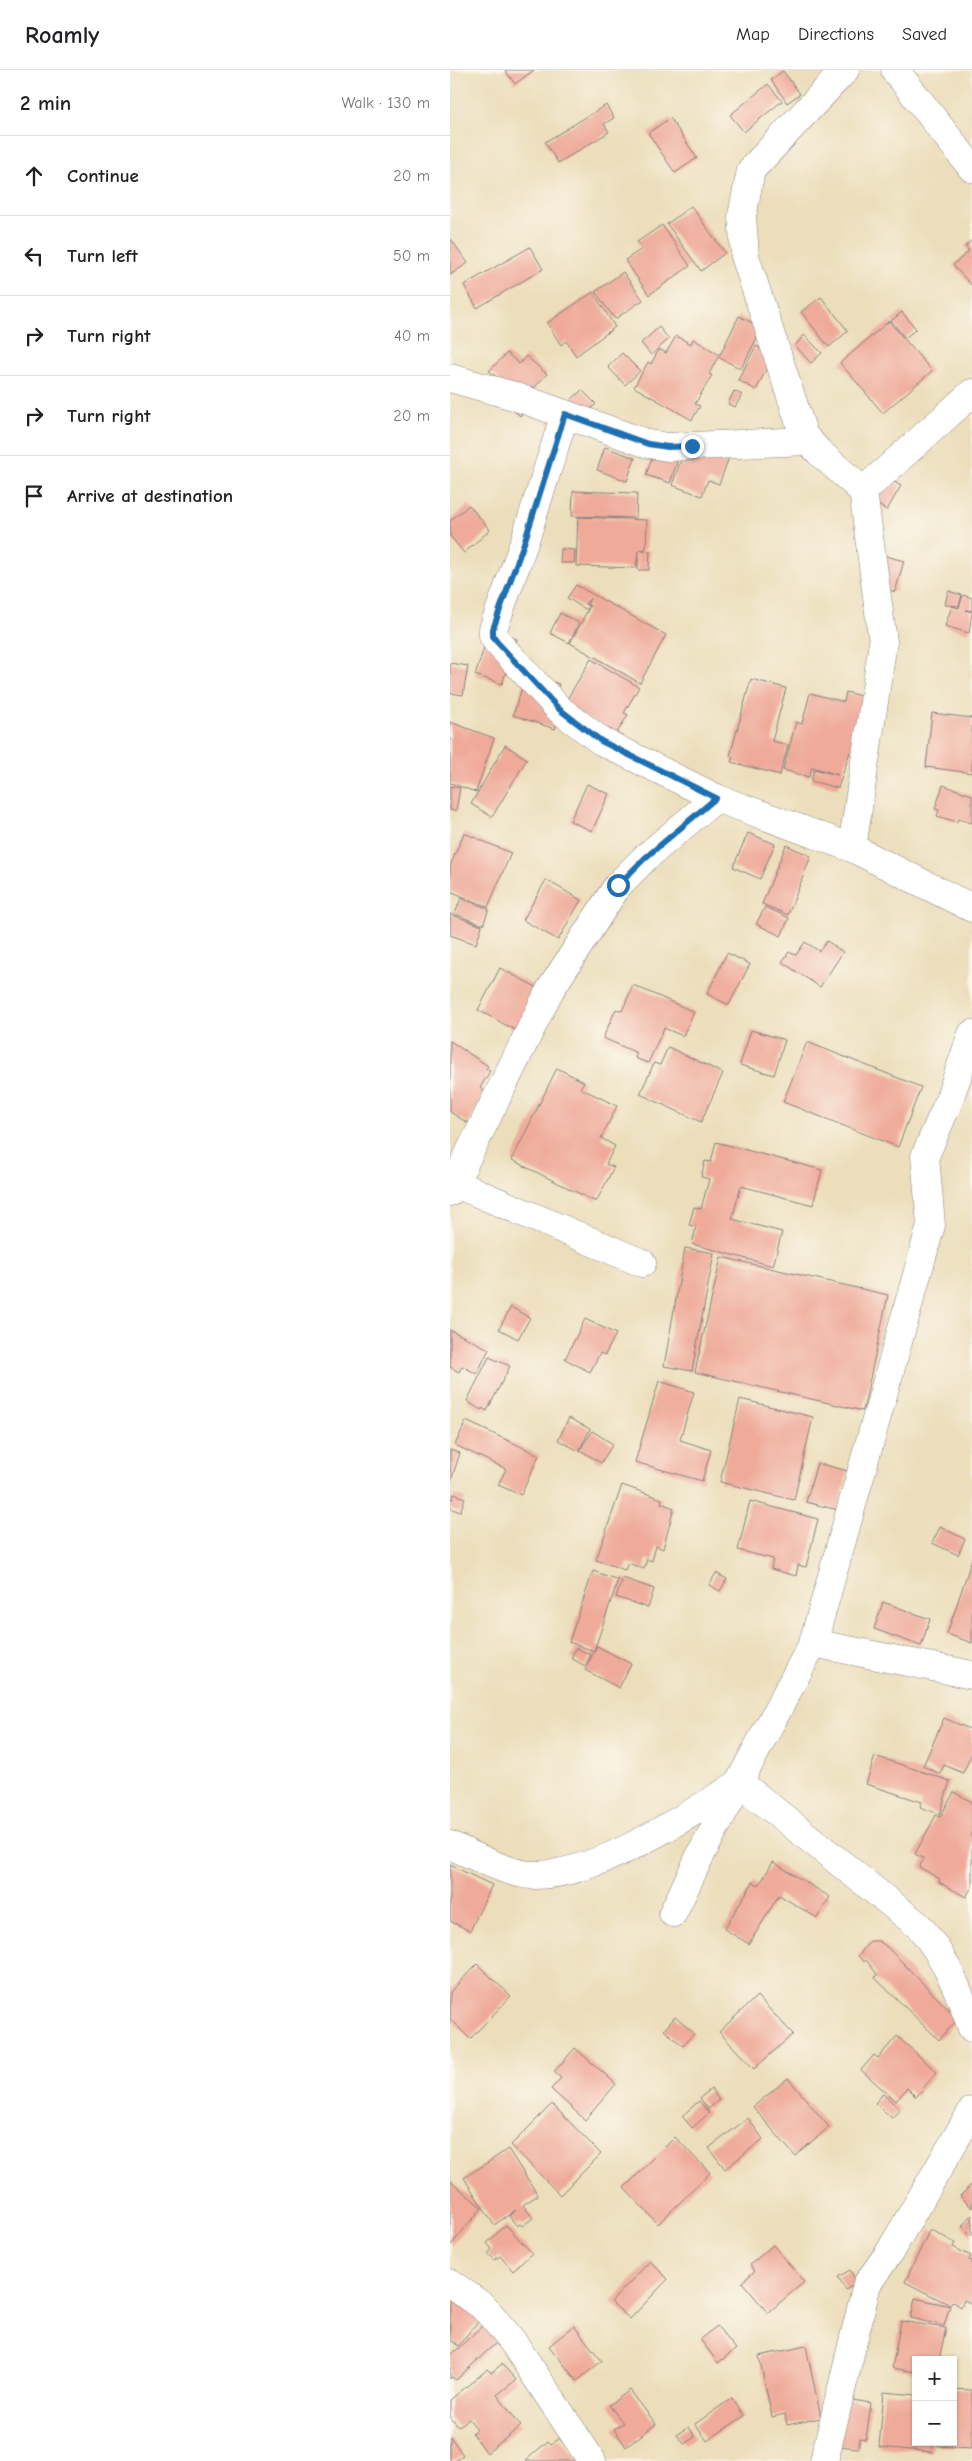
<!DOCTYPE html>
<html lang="en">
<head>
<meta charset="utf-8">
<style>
	:root { --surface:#fff; --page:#f2f2f2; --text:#202124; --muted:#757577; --line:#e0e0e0 }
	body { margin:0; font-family:"Comic Neue",sans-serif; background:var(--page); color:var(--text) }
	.controls { position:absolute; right:15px; bottom:15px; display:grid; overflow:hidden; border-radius:0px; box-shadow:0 1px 4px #0004 }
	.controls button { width:45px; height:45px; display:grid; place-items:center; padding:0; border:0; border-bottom:1px solid var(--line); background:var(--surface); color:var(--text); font:25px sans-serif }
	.stop { position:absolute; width:15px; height:15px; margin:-11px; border:4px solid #1f6fb2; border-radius:50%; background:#fff }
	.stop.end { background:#1f6fb2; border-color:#fff; box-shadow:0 1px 5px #0008 }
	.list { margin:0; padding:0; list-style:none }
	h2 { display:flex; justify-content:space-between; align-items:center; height:65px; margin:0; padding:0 20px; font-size:21px }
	h2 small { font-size:16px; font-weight:400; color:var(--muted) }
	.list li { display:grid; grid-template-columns:32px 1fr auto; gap:15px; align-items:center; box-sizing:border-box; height:80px; padding:0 20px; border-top:1px solid var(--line) }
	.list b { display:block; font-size:19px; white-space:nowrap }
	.list em { font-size:16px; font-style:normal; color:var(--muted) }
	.icon { flex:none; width:28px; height:28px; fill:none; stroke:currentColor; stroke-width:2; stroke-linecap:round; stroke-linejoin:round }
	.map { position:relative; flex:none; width:522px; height:2391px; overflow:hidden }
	header { display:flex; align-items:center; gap:30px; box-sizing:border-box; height:70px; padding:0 25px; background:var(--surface); border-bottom:1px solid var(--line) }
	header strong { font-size:24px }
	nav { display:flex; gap:28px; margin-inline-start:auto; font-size:18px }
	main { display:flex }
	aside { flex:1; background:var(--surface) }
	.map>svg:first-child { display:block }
	.building { fill:#efaa9a }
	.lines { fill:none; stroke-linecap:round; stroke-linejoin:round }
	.minor-casing { stroke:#87807b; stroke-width:29 }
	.minor { stroke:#fff; stroke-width:28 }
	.route { stroke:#1f6fb2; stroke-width:6 }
</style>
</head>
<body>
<header>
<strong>Roamly</strong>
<nav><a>Map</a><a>Directions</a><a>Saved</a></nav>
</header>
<main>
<aside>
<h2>2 min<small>Walk · 130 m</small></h2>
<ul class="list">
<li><svg class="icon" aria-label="ahead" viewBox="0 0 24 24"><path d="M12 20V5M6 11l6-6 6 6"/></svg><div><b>Continue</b></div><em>20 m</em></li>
<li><svg class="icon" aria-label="left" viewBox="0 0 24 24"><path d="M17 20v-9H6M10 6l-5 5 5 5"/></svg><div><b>Turn left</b></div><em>50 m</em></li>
<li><svg class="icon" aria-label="right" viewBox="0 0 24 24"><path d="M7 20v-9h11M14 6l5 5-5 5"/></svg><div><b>Turn right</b></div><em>40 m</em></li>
<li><svg class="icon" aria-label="right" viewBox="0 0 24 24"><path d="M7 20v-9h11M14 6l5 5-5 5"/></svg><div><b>Turn right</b></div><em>20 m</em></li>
<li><svg class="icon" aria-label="arrive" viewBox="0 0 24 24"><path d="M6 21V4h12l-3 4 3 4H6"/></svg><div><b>Arrive at destination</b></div></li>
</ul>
</aside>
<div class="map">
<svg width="522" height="2391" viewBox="0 0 522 2391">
	<rect width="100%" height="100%" fill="#fbf7ec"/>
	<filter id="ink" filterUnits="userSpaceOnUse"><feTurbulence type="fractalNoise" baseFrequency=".02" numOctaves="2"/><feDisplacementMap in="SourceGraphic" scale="10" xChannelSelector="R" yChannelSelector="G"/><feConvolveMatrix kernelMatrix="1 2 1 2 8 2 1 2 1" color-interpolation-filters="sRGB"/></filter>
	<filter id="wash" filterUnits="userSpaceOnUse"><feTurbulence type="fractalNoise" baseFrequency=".0096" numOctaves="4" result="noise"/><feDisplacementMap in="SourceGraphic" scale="20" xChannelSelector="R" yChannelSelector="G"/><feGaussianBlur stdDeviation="1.12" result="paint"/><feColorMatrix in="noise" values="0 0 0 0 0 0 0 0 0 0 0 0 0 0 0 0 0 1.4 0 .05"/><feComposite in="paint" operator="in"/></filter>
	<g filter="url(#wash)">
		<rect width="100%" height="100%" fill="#ecdebb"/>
		<g id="blocks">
			<g class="building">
				<path d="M55,0h29l-19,14z"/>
				<path d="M333,1l17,23 -13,9 -16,-23z"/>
				<path d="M318,14l14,17 -38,31 -14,-17z"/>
				<path d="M156,35l8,13 -10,6 5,8 -51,31 -13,-21z"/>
				<path d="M220,48l27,40 -22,15 -27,-40z"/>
				<path d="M241,136l34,47 -24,18 -34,-47z"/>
				<path d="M212,155l28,41 -41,29 -24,-35 17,-11 -5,-7z"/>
				<path d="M0,168l18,25 -18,12z"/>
				<path d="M522,170v46l-19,-21 16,-14 -4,-5z"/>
				<path d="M80,177l13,22 -66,39 -13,-23z"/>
				<path d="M173,202l20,28 -28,19 -20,-27z"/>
				<path d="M143,222l22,35 -39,29 -10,-15 -5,4 -14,-22z"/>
				<path d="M371,227l27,34 -19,16 -28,-35z"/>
				<path d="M452,242l14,17 -11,9 -14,-17z"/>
				<path d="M289,246l23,12 -21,41 -23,-12 -9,17 3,1 -17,29 5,2 -8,14 -58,-33 14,-25 3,2 8,-15 7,4 10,-17 15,8 2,-5 27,16z"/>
				<path d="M439,251l43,50 -49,42 -43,-50z"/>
				<path d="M209,257l10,12 -18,16 -10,-12z"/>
				<path d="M354,265l18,18 -11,10 -16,-17z"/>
				<path d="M306,276l17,10 -17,34 -18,-10z"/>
				<path d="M57,283l12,11 7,-8 21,18 -14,15 6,6 -19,21 -19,-18 -3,-20 -9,-7z"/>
				<path d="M172,283l18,18 -15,14 -17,-18z"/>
				<path d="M132,320l14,14 -35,33 -14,-15z"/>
				<path d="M284,321l8,4 -7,12 -7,-3z"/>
				<path d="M210,364l24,8 -14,41 -24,-8z"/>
				<path d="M236,376l44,9 -11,29 -11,-4 -6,16 -30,-11z"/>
				<path d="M155,377l30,11 -8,23 -30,-11z"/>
				<path d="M434,406l17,10 -14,24 -17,-10z"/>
				<path d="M123,421l64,2 -1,25 -64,-2z"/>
				<path d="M19,435l21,25 -26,23 -14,-17v-15z"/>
				<path d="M128,447l69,3 -1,29 -7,1 11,1 -1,19h-11v-19l-2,17 -60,-2z"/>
				<path d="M111,479l14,1 -1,13h-14z"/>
				<path d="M436,486l18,5 -9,31 -18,-6z"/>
				<path d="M126,515l90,50 -26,48 -70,-40 20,-37 -3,-1 3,-7 -5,6 4,2 -2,4 -20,-12z"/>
				<path d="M498,521l14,4 -3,11 -14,-1z"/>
				<path d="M513,525l9,3v13l-6,-1 6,2 -3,21 -24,-7 7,-20 7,2z"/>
				<path d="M110,543l19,10 -10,20 -19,-10z"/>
				<path d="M40,560l27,9 -15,45 -27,-9z"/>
				<path d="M141,589l48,28 -15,26 4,2 -11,18 -54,-27z"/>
				<path d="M0,593l18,3 -5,29 -13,-2z"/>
				<path d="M77,603l32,11 -5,15 9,3 -8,27 -42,-14z"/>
				<path d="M301,609l35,9 -14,53 16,4 -8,30 -49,-13 2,-5 -3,-1z"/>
				<path d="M396,622l26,7 -14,55 -8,-2 -12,36 -27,-7 3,-12 24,6 -26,-8 -3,10 -26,-7 13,-48 6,2 8,-31 34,9z"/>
				<path d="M482,643l40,5v55l-46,-6z"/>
				<path d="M0,652l44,16 -18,54 -26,-9z"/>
				<path d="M55,675l22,14 -35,58 -21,-13z"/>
				<path d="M137,714l22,10 -17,37 -22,-10z"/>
				<path d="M493,715l29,10v28l-14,-4 -1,3 -20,-6 2,-6 -4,-1z"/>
				<path d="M0,716l10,2 -4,23 -6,-1z"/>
				<path d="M14,763l47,20 -23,54 -38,-16v-25z"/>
				<path d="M298,763l27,11 -15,35 -27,-12z"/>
				<path d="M336,775l25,11 -23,59 -26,-11z"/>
				<path d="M96,810l35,20 -23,40 -35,-20z"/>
				<path d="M11,828l28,11 -6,16 -28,-11z"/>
				<path d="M315,837l24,11 -8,18 -25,-12z"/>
				<path d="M0,844l32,12 -6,18 -26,-9z"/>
				<path d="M377,871l16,11 -23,35 -38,-25 7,-10 7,3 9,-13 14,9z"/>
				<path d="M277,883l23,11 -21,41 -22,-11z"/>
				<path d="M50,898l40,21 -23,42 -39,-21z"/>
				<path d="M183,915l61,27 -11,24 -19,-8 -16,35 -13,-5 2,-5 -34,-15 13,-29 6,2z"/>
				<path d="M301,960l34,10 -11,35 -34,-10z"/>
				<path d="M0,971l38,25 -2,3 4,2 -10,17 6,5 -18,30 -18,-11z"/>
				<path d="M357,972l114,45 -23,60 -115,-45z"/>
				<path d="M218,977l55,26 -22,49 -61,-28 14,-31 6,2z"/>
				<path d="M107,998l27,14 -4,6 37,18 -16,32 14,8 -9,18 8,3 -18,35 -84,-42z"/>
				<path d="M266,1072l106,28 -9,35 -72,-19 -9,33 50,13 -9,34 -81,-22 4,-17 -7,-2 5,-18 7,2 8,-30 -8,-2 4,-16 6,1z"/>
				<path d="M235,1178l29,5 -22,118 -28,-5z"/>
				<path d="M271,1187l167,38 -25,116 -168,-39z"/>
				<path d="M61,1237l19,11 -12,21 -19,-10z"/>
				<path d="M135,1249l31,15 -11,21 -5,-2 -10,19 -25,-13z"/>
				<path d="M0,1260l39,19 -12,25 -15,-8 -3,6 -9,-5z"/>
				<path d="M39,1287l21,9 -23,45 -5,-3 -1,2 -14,-9z"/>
				<path d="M209,1311l35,11 -14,48 31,10 -9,31 -67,-19z"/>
				<path d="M290,1329l73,18 -19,83 -74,-18z"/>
				<path d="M119,1348l21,11 -11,22 -21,-11z"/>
				<path d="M16,1351l73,34 -18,40 -23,-10 8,-16 -51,-24z"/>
				<path d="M142,1361l21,13 -12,19 -21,-13z"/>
				<path d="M0,1380l10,3 -10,31z"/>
				<path d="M367,1393l31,8 -10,39 -32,-8z"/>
				<path d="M172,1415l40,14 -1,4 13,5 -11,41 -7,-3 -4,15 -5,-2 -3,10 -16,-6 -3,7 -29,-10z"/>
				<path d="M4,1424l11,4 -5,14 -10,-4v-10l3,1z"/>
				<path d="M300,1431l68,18 -12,48 -8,-2 -2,11 -25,-7 2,-10 -35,-9z"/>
				<path d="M490,1457l25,12 -7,16 -26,-12z"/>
				<path d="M522,1489v84l-25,-9z"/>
				<path d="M143,1501l25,9 -24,71 -25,-9z"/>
				<path d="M266,1503l11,6 -7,12 -11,-6z"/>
				<path d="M173,1508l31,11 -6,19 -32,-11z"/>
				<path d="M433,1532l47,17 -9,27 -47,-17z"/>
				<path d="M147,1576l34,18 -12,24 -34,-18z"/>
				<path d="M126,1578l15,7 -6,11 -14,-8z"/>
				<path d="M494,1648l28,12v23l-9,20 -19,-8 -4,9 -17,-8z"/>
				<path d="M425,1686l75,25 -10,33 -20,-7 2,-5 -56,-18z"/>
				<path d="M504,1722l18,10v85l-6,10 -27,-15 1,-3 -21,-12 5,-8 -9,-5 21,-39 4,2z"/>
				<path d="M323,1792l57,35 -13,21 -38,-23 -30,49 -25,-15 29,-47 6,3z"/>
				<path d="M0,1795l42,20 -22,46 -20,-10z"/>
				<path d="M420,1871h9l8,6 71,72 -19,21 -64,-62 2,-4 -11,-14 -2,2 -6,-6z"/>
				<path d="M27,1894l34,32 -41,43 -20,-20v-27z"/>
				<path d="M307,1926l36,38 -39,35 -35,-37z"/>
				<path d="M225,1947l19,16 -11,13 -19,-16z"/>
				<path d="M447,1966l40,36 -21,25 -9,-9 -11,13 -35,-31 13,-15 4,3z"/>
				<path d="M125,1978l41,36 -31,36 -34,-31 10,-11 -7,-6z"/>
				<path d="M338,2008l41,49 -34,29 -42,-49z"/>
				<path d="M261,2019l8,11 -11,9 -8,-11z"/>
				<path d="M433,2024l17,15 -8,9 -17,-15z"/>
				<path d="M249,2031l10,12 -17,15 -10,-12z"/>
				<path d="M102,2034l49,50 -41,41 -49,-50z"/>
				<path d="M298,2048l15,21 -38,30 -16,-21z"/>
				<path d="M225,2067l35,36 -52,51 -34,-36z"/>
				<path d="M58,2079l30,46 -15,10 10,13 -11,8 -2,-2 -3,2 -8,-10 7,-6 -22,15 -30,-47z"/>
				<path d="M0,2110l32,28 -32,38z"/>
				<path d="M522,2114v24l-12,-12z"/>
				<path d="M522,2145v21l-10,-10z"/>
				<path d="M56,2155l26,28 -19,18 -13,-15 -5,4 -7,-6 4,-5 -5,-6z"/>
				<path d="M480,2159l25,14 -2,4 18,9 -2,4 3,1v43l-8,-4 -3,7 -9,-6 -2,4 -45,-23z"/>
				<path d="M323,2175l31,37 -36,31 -26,-31 13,-11 -5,-6z"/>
				<path d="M200,2191l18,18 -38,40 -19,-17z"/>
				<path d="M400,2200l7,13 -11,7 -8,-13z"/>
				<path d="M0,2216l39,22 -31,38 -8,-7z"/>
				<path d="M465,2228l35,8 -6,20 -33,-8z"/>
				<path d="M451,2251l45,7 -7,32h-23v12l-24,-4z"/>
				<path d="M33,2255l15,16 -42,39 -4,-3 -2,2v-23z"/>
				<path d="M124,2256l28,35 -25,20 -28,-35z"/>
				<path d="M267,2256l19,23 -18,14 -18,-24z"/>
				<path d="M356,2276l15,72 -34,7 -2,-11 -13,3 -13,-61z"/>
				<path d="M52,2294l14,16 -19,15 24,31 -34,27 -15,-20 5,-4 -8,-10 -11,8 -8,-11v-16l38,-31 3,4z"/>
				<path d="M503,2319l19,1v58l-34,-2v-4h15z"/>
				<path d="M180,2320l26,34 -30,23 -12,-18 9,-6 -14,-18z"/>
				<path d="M434,2322l32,3v47h17l-1,10 -53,-5z"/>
				<path d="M282,2328l12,18 -37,25 -12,-17z"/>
				<path d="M390,2328l31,5 -5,36 -6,-1 -2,10 -20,-2z"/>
				<path d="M239,2357l6,10 -11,7 -7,-9z"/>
				<path d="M0,2366l13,19 -9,6h-4z"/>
				<path d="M109,2368l20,23h-54l23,-20 3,3z"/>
			</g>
		</g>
	</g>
	<g filter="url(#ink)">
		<use href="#blocks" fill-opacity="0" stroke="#87807b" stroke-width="1"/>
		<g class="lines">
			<g class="minor-casing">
				<g id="minor">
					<path d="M395,0l-94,100 -9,46 3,40 59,180 15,16 44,39 20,151 -31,206"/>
					<path d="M445,0l77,98"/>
					<path d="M0,308l64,18 134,48 20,3 141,-6"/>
					<path d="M115,344l-40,126 -32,89v7l4,6 62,67 42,32 115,57 136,50 120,60"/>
					<path d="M413,421l109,-98"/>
					<path d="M4,1113l188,80"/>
					<path d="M0,1122l100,-202 68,-105 27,-27 71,-60"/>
					<path d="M363,1573l159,32"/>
					<path d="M290,1713l179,143c27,32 39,63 53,102"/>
					<path d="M0,1775c22,10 58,29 82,30 65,2 154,-59 208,-92"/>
					<path d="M223,1843l26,-55 114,-215 118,-418 -6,-69 23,-53 24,-69"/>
					<path d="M0,2213l31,22 9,9 23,28 79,119"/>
					<path d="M374,2391l43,-177 22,-31 83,-142"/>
				</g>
			</g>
			<use href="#minor" class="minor"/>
		</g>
	</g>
	<g class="lines" filter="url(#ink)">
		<path class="route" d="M168,815l27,-27 71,-60 -115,-57 -42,-32 -62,-67 -4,-6v-7l32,-89 40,-126 83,30 20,3 24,-1"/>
	</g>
</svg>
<div class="controls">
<button>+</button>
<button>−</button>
</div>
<div class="stop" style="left:168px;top:815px"></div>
<div class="stop end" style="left:242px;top:376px"></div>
</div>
</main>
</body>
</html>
